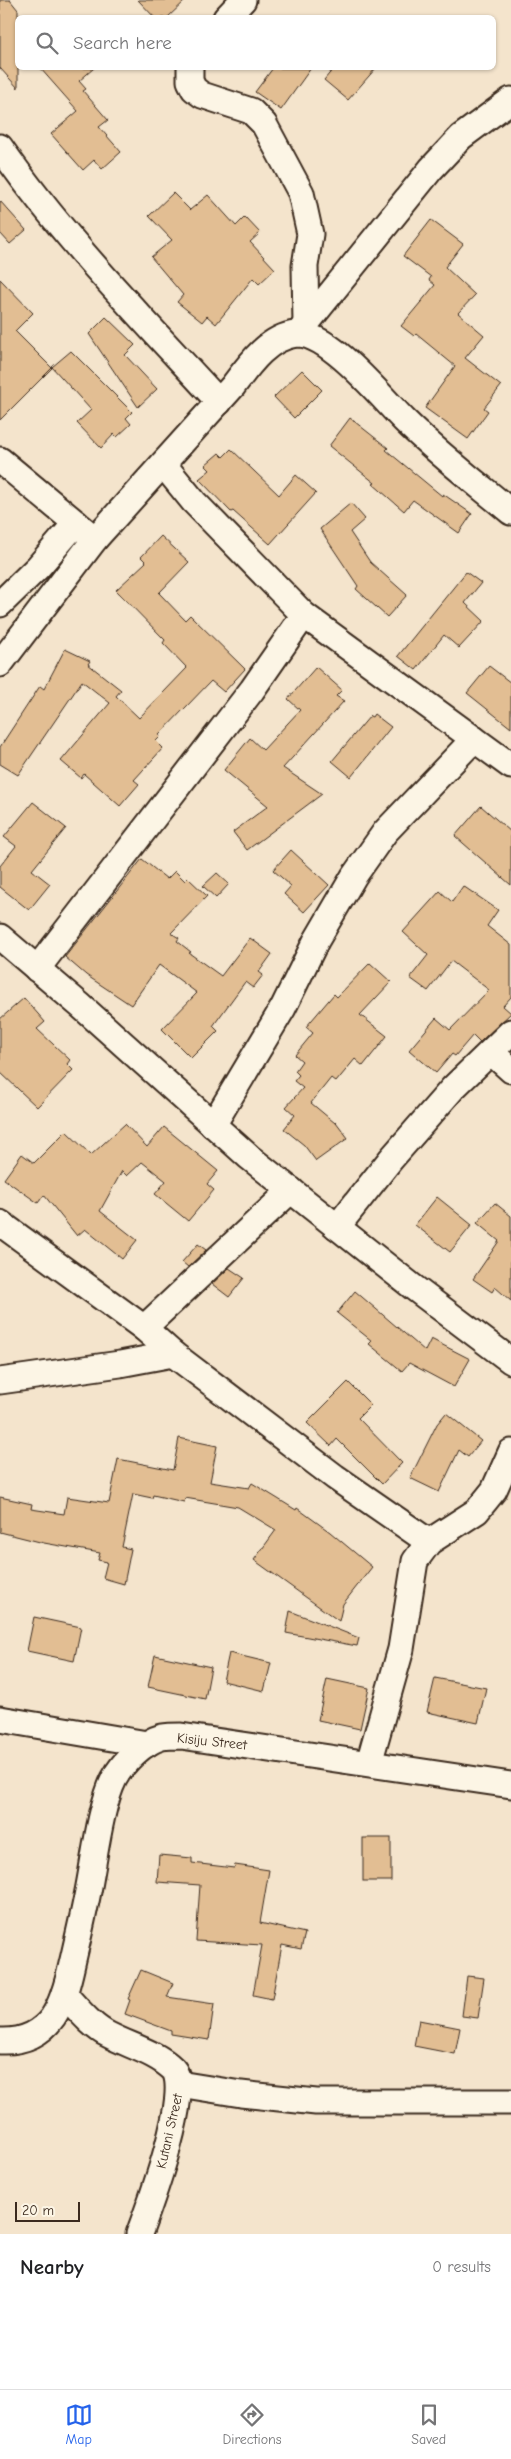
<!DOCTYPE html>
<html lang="en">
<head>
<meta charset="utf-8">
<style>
	:root { --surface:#fff; --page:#f6f6f6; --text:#202124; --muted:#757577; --line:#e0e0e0; --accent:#2563eb }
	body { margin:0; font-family:"Comic Neue",sans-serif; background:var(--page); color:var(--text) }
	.scale { position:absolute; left:15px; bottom:12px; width:65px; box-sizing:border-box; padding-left:5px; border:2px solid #3b2a1e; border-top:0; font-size:14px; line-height:18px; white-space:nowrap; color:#3b2a1e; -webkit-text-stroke:4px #fcf5e5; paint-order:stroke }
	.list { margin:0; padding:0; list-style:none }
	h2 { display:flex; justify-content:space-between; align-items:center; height:65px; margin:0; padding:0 20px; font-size:21px }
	h2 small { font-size:16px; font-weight:400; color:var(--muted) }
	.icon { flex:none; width:28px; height:28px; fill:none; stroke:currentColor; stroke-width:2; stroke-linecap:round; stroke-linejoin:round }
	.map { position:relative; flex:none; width:511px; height:2234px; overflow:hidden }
	.search { position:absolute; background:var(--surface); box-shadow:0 1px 4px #0004; left:15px; right:15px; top:15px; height:55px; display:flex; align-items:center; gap:12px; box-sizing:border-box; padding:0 18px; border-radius:8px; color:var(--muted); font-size:19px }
	.sheet { height:155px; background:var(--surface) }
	nav { display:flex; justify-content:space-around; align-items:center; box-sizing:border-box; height:70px; border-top:1px solid var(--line); background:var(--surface); font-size:14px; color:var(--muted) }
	nav a { display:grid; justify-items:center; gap:2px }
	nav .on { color:var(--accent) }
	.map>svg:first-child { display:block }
	.building { fill:#e2be93; stroke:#3b2a1e }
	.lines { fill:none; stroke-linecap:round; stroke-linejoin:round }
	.minor-casing { stroke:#3b2a1e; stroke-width:29 }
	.minor { stroke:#fcf5e5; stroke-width:25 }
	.labels { text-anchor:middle; stroke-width:4.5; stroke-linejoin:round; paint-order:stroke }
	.street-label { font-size:14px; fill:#3b2a1e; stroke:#fcf5e5 }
</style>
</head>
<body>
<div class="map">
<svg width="511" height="2234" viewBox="0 0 511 2234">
	<rect width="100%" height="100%" fill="#f4e4cc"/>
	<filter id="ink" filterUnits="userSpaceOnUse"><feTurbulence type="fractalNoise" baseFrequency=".02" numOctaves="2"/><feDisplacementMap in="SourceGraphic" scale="10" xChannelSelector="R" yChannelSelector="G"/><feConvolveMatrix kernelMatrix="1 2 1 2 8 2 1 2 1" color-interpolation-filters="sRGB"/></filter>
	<g filter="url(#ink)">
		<g class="building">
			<path d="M0,0h10l8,10v78l-18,-20z"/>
			<path d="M138,0h48l-19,18h-12z"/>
			<path d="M40,68h54l-15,13 7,8 -3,2 25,29 -9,7 22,25 -19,17 -8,-9 -11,10 -32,-36 27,-23z"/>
			<path d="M273,68h38l-30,42 -26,-18z"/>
			<path d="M334,68h42l-28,32 -24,-20z"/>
			<path d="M173,193l17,17 18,-15 28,31 9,-9 15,16 -10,9 25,27 -16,15 -6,-6 -37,46 -9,-8 -5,6 -25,-20 6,-7 -32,-38 21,-17 -23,-24z"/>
			<path d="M0,201l26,29 -16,14 -10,-11z"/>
			<path d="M431,220l32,24 -18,23 30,28 -17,18 26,22 -19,23 36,28 -17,22 4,3 -20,28 -43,-31 30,-42 -39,-32 -2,2 -13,-10 34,-41 -6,-5 2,-3 -28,-21z"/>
			<path d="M0,279l33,34 -18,18 37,37 -52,52z"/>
			<path d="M106,317l29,28 -10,10 32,34 -19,18 -49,-73z"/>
			<path d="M71,351l61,61 -6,6 5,6 -14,13 -3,-3 -13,14 -24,-25 14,-13 -39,-43z"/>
			<path d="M302,370l20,20 -28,28 -20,-21z"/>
			<path d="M350,418l38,30 -2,2 56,46 1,-2 29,20 -13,19 -46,-33 -9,11 -31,-27 2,-1 -46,-37z"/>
			<path d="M231,449l48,46 17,-20 20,18 -46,51 -37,-33 -2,1 -32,-33 11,-9 -5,-5 14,-12 4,4z"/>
			<path d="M351,503l14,16 -15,13 20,30 37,33 -20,22 -31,-28 2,-3 -38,-57z"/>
			<path d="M161,536l28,26 -30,31 26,27 5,-5 55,54 -21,23 -13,-11 -52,54 1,2 -4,4 7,7 -29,32 5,4 -19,22 -36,-32 -3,4 -20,-17 49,-58 -28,-22 -64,94 -18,-11v-17l40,-61 4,3 21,-40 25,12 -2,3 33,26 -5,6 23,22 48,-50 -24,-25 2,-3 -49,-50 30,-28 -5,-5z"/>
			<path d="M466,572l15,11 -16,20 19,18 -25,27 -15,-13 -28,35 -18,-14z"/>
			<path d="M489,666l22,17v45l-44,-35z"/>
			<path d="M316,667l26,23 -6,6 8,5 -61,67 39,26 -75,56 -14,-18 35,-26 -44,-36 26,-32 13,12 37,-40 -12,-11z"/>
			<path d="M374,714l17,13 -40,50 -19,-16 38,-45 2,1z"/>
			<path d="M33,802l33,26 -34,42 18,14 -21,26 -29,-23v-21l16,-20 -12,-9z"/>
			<path d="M481,806l30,26v53l-56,-49z"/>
			<path d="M291,850l38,35 -25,27 -20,-18 7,-8 -18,-16z"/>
			<path d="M142,859l25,20 8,-8 10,10 3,-3 19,18 -36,37 8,5 -2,3 14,11 -2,1 32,23 29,-38 22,16 -13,18 4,3 -10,13 -8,-6 -32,44 5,5 -27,27 -29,-29 35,-36 -38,-28 -28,40 -45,-30 -21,-18z"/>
			<path d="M217,873l12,11 -13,14 -13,-12z"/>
			<path d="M463,886l35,24 -11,16 24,19v52l-8,9 8,7 -31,29 -7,-7 -18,21 -3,-2 -16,19 -27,-23 27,-32 14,12 39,-40 -38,-29 -23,30 -18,-13 18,-23 -25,-23 37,-41 12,11z"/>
			<path d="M370,963l21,19 -31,33 27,21 -24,30 -8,-7 -19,23 -5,-4 -20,25 24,20 1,-1 12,16 -32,23 -12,-16 -20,-16 11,-14 -9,-8 17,-19 -9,-7 5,-6 -4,-4 7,-10 -7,-6 18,-22 -7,-6 28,-33 3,3z"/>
			<path d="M24,998l21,24 -8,7 33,31 -3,4 6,6 -36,37 -37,-35v-53z"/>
			<path d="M125,1124l22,23 17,-20 54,44 -11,13 7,6 -26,31 -33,-27 11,-13 -24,-19 -15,14 -5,-5 -22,40 37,29 -15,19 -37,-30 -8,7 -33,-41 -6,8 -34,-24 18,-25 12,9 32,-32 25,24z"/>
			<path d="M437,1197l35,28 -22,27 -35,-27z"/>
			<path d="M495,1203l16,13v85l-16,-14 -3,5 -19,-13 26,-38 -22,-18z"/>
			<path d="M198,1244l8,6 -18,17 -6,-5z"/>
			<path d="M229,1268l15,10 -15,19 -17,-13z"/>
			<path d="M355,1291l70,60 6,-12 39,20 -16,28 -45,-24 -7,8 -33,-27 3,-3 -35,-28z"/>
			<path d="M348,1382l23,23 -13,13 44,45 -20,21 -45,-45 -6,7 -24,-23z"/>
			<path d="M446,1413l35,28 -13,16 -9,-7 -20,42 -29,-14 27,-54z"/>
			<path d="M179,1438l38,8 -7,36 39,6 3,-5 44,27 1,-2 33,24 42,35 -29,37 -4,17 -85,-61 22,-30 -38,-23 -53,-9 -1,4 -31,-7 -1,3 -19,-4 -11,53 9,2 -7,35 -21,-6 4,-16 -9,-2 2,-7 -56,-10 -44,-11v-35l32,7 -1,5 33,5 3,-17 42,6 9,-44 55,11z"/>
			<path d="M290,1611l69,27 -2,8 -71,-13z"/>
			<path d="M34,1617l47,10 -7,34 -47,-10z"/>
			<path d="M229,1653l42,10 -7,28 -41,-10z"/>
			<path d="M155,1655l56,12 -6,32 -57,-12z"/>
			<path d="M435,1678l51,10 -8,35 -51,-11z"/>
			<path d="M327,1679l42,9 -9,41 -42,-9z"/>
			<rect x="363" y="1838" width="28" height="43"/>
			<path d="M159,1855l33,3v5l42,5 1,-3 34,5 -9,53 45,10 -4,16 -19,-4 -10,54 -19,-4 9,-50 -66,-4 4,-56 -43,-3z"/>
			<path d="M141,1970l32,13 -6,14 47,7 -5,36 -38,-6v-3l-46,-17 5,-14 -2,-1z"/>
			<path d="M467,1976l17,2 -6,40 -16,-2z"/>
			<path d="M419,2020l41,8 -5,26 -41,-8z"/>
		</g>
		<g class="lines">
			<g class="minor-casing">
				<g id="minor">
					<path d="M226,18l17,-18"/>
					<path d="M190,68v13l4,8 8,6 49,16 13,13 37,69 9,41 -5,32 1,58"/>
					<path d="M0,147c64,92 143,172 219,255"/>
					<path d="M298,334l133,-165 30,-32 50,-37"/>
					<path d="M0,460l95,79"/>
					<path d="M163,464l31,38 110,113 207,151"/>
					<path d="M0,604l38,-37 38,-44"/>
					<path d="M0,664l95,-125 138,-153c15,-20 35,-49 63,-52 33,-2 86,64 108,86 33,33 71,62 107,92"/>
					<path d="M0,937l81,69 168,151 164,130 98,74"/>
					<path d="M37,969l215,-279 52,-75"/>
					<path d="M491,1052l20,18"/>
					<path d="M213,1125l70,-117 33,-67 38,-65 31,-44 89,-93"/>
					<path d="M0,1223l144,105 29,26 162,123 94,65"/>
					<path d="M337,1227l54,-68 62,-71 58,-56"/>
					<path d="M144,1328l147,-138"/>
					<path d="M0,1381l120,-17 53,-10"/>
					<path d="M0,1719l147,25"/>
					<path d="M369,1763l32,-114 14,-88 14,-19 48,-31 17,-21 17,-38"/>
					<path d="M64,1994c13,14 28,33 45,41 21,11 46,17 64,34 20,20 -24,138 -34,165"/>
					<path d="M0,2041c21,1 40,-6 53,-24 10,-15 15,-35 19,-53 7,-30 14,-59 19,-89 5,-28 11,-72 23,-96 9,-17 29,-37 48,-42 6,-1 13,-1 19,-1l330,49"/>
					<path d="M179,2084l62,10 75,8h195"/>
				</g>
			</g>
			<use href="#minor" class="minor"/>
		</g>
	</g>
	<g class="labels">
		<g class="street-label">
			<text transform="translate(212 1741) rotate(6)" y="5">Kisiju Street</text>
			<text transform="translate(169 2131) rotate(-77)" y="5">Kutani Street</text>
		</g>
	</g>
</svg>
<div class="scale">20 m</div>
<div class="search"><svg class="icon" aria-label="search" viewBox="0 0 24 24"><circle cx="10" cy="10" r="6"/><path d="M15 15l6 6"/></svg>Search here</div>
</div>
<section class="sheet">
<h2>Nearby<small>0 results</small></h2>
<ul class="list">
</ul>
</section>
<nav>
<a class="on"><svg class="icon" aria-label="map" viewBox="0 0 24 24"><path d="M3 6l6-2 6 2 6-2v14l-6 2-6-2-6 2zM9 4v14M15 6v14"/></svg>Map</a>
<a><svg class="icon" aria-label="directions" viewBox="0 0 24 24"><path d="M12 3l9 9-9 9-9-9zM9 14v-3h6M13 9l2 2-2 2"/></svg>Directions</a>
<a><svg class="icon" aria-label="saved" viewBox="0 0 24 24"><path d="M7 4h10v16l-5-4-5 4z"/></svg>Saved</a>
</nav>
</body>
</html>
